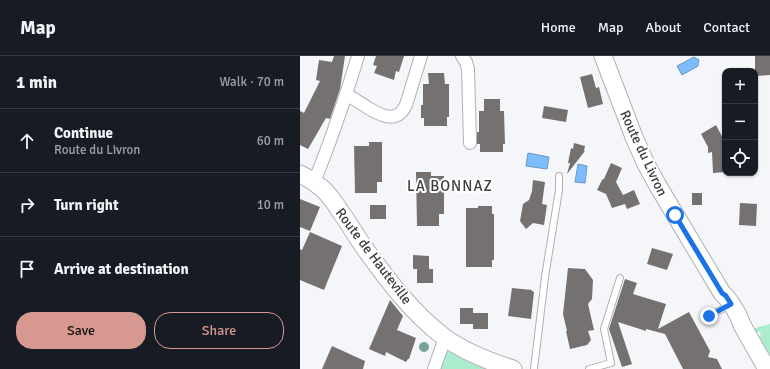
<!DOCTYPE html>
<html lang="en">
<head>
<meta charset="utf-8">
<style>
	:root { --surface:#171b24; --page:#242831; --text:#f1f3f6; --muted:#9ea1a6; --line:#363941; --accent:#d6988f }
	body { margin:0; font-family:Signika,sans-serif; background:var(--page); color:var(--text) }
	.controls { position:absolute; right:12px; top:12px; display:grid; overflow:hidden; border-radius:8px; box-shadow:0 1px 3px #0004 }
	.controls button { width:36px; height:36px; display:grid; place-items:center; padding:0; border:0; border-bottom:1px solid var(--line); background:var(--surface); color:var(--text); font:20px sans-serif }
	.stop { position:absolute; width:12px; height:12px; margin:-9px; border:3px solid #1a73e8; border-radius:50%; background:#fff }
	.stop.end { background:#1a73e8; border-color:#fff; box-shadow:0 1px 4px #0008 }
	.list { margin:0; padding:0; list-style:none }
	h2 { display:flex; justify-content:space-between; align-items:center; height:52px; margin:0; padding:0 16px; font-size:17px }
	h2 small { font-size:13px; font-weight:400; color:var(--muted) }
	.list li { display:grid; grid-template-columns:26px 1fr auto; gap:12px; align-items:center; box-sizing:border-box; height:64px; padding:0 16px; border-top:1px solid var(--line) }
	.list b { display:block; font-size:15px; white-space:nowrap }
	.list p { margin:0; font-size:13px; white-space:nowrap; color:var(--muted) }
	.list em { font-size:13px; font-style:normal; color:var(--muted) }
	.actions { display:flex; gap:8px; padding:12px 16px }
	.actions a { flex:1; padding:9px 0; border:1px solid var(--accent); border-radius:16px; text-align:center; font-size:14px; color:var(--accent) }
	.actions .main { background:var(--accent); color:#111 }
	.icon { flex:none; width:22px; height:22px; fill:none; stroke:currentColor; stroke-width:2; stroke-linecap:round; stroke-linejoin:round }
	.map { position:relative; flex:none; width:470px; height:313px; overflow:hidden }
	header { display:flex; align-items:center; gap:24px; box-sizing:border-box; height:56px; padding:0 20px; background:var(--surface); border-bottom:1px solid var(--line) }
	header strong { font-size:19px }
	nav { display:flex; gap:22px; margin-inline-start:auto; font-size:14px }
	main { display:flex }
	aside { flex:1; background:var(--surface) }
	.map>svg:first-child { display:block }
	.green { fill:#abedce }
	.water { fill:#7dbcfd; stroke:#6996c3 }
	.building { fill:#757171 }
	.lines { fill:none; stroke-linecap:round; stroke-linejoin:round }
	.lane-casing { stroke:#b0b1b4; stroke-width:8 }
	.street-casing { stroke:#b0b1b4; stroke-width:14 }
	.secondary-casing { stroke:#b0b1b4; stroke-width:19 }
	.lane { stroke:#fff; stroke-width:6 }
	.street { stroke:#fff; stroke-width:12 }
	.secondary { stroke:#fff; stroke-width:17 }
	.tree { fill:#75a294 }
	.route { stroke:#1a73e8; stroke-width:5 }
	.labels { text-anchor:middle; stroke-width:4; stroke-linejoin:round; paint-order:stroke }
	.street-label { font-size:14px; fill:#3b3c3d; stroke:#fff }
	.neighbourhood-label { font-size:15px; letter-spacing:1px; fill:#3b3c3d; stroke:#fff }
</style>
</head>
<body>
<header>
<strong>Map</strong>
<nav><a>Home</a><a>Map</a><a>About</a><a>Contact</a></nav>
</header>
<main>
<aside>
<h2>1 min<small>Walk · 70 m</small></h2>
<ul class="list">
<li><svg class="icon" aria-label="ahead" viewBox="0 0 24 24"><path d="M12 20V5M6 11l6-6 6 6"/></svg><div><b>Continue</b><p>Route du Livron</p></div><em>60 m</em></li>
<li><svg class="icon" aria-label="right" viewBox="0 0 24 24"><path d="M7 20v-9h11M14 6l5 5-5 5"/></svg><div><b>Turn right</b></div><em>10 m</em></li>
<li><svg class="icon" aria-label="arrive" viewBox="0 0 24 24"><path d="M6 21V4h12l-3 4 3 4H6"/></svg><div><b>Arrive at destination</b></div></li>
</ul>
<div class="actions"><a class="main">Save</a><a>Share</a></div>
</aside>
<div class="map">
<svg width="470" height="313" viewBox="0 0 470 313">
	<rect width="100%" height="100%" fill="#f5f6f9"/>
	<g class="green">
		<path d="M470,268v31l-11,-19 2,-1 -2,-4 -3,2 -1,-5z"/>
		<path d="M147,295l43,18h-49z"/>
	</g>
	<g class="water">
		<path d="M394,1l5,3 -1,4v2l-16,9 -5,-9z"/>
		<path d="M228,97l21,4 -2,12 -21,-3z"/>
		<path d="M278,108l9,2 -2,17 -10,-1z"/>
	</g>
	<g class="building">
		<path d="M34,0h11l-5,33 -10,30 -4,-1 -18,31 -8,-4v-34l4,2 16,-32 -4,-1 3,-20 13,2z"/>
		<path d="M76,0h28l-5,16 -3,-1 -2,9 -20,-7 3,-7 -4,-1z"/>
		<path d="M455,0h15v19l-15,1z"/>
		<path d="M128,17h16l1,11h4v33h-2v9h-23v-8h-3v-13h2v-21h6z"/>
		<path d="M292,18l4,14 3,-1 4,17 -15,4 -8,-31z"/>
		<path d="M184,43h16v12h4l1,33h-2v8h-23v-8h-3v-12h2v-21h5z"/>
		<path d="M244,50l24,4 -2,12 -24,-4z"/>
		<path d="M416,69l9,17v30l-12,1 -1,-21 -4,1v-6l-7,-13z"/>
		<path d="M69,86h13v40h-5v11h-22l-1,-47h15z"/>
		<path d="M274,87l11,3 -1,5h1l-18,23 3,-11h-2l3,-15 2,1z"/>
		<path d="M311,107l11,5 -6,14 7,13 11,-5 6,14 -13,5 -2,-5 -13,4 -6,-14 -9,-4 5,-10 1,-1h1z"/>
		<path d="M116,116h15v4h13v38h-5v12h-22z"/>
		<path d="M233,124l12,2 -3,22 5,1 -3,20 -11,-2 -7,6 -6,-8 3,-17 6,-4 3,-9z"/>
		<rect x="392" y="137" width="10" height="12"/>
		<path d="M0,143l20,8 -10,24 -10,-4z"/>
		<path d="M440,147l17,1 -1,22 -17,-1z"/>
		<rect x="70" y="149" width="16" height="14"/>
		<path d="M178,150h14v8h2v46h-2v7h-26v-59h12z"/>
		<path d="M10,176l32,14 -18,44 -24,-10v-31l2,1z"/>
		<path d="M352,192l21,6 -6,16 -20,-6z"/>
		<path d="M113,199l16,1v13h4v14h-16v-14h-4z"/>
		<path d="M268,212l17,1 8,11 -1,19 -4,5 6,26 -6,1 3,9 -4,5 -17,4 -4,-18h1l-4,-17z"/>
		<path d="M325,223l12,4 -4,11 33,10 -8,25 31,-17 21,39 -2,6 9,2 5,10h-39l-18,-35 -19,-5v2l-28,-9 14,42 -10,3 -13,-38z"/>
		<path d="M212,232l20,2v1l2,1 -3,27 -23,-3z"/>
		<path d="M90,244l13,16 -6,14 19,8 -7,21h-1l-2,3 -20,-10 -1,4 -16,-7z"/>
		<path d="M160,252h13v5h15v16h-15v-5h-13z"/>
		<path d="M32,290l33,15 -2,8h-41z"/>
	</g>
	<g class="lines">
		<g class="lane-casing">
			<g id="lane">
				<path d="M409,260l21,-11"/>
				<path d="M234,313l11,-92 14,-87v-14"/>
				<path d="M289,313l22,-6 -7,-34 16,-51"/>
			</g>
		</g>
		<g class="street-casing">
			<g id="street">
				<path d="M162,0l4,6 2,7 2,74"/>
				<path d="M46,38c8,5 15,9 22,14 14,8 29,16 38,-3l15,-49"/>
				<path d="M14,126c17,-41 31,-83 44,-126"/>
				<path d="M134,313l11,-31"/>
			</g>
		</g>
		<g class="secondary-casing">
			<g id="secondary">
				<path d="M303,0l31,81 12,27 12,22 64,107c8,7 17,22 20,32l25,44"/>
				<path d="M0,118c8,4 16,9 23,15 6,6 12,14 17,22 8,11 15,23 23,35 24,33 48,66 81,91 19,14 47,25 69,32"/>
			</g>
		</g>
		<use href="#lane" class="lane"/>
		<use href="#street" class="street"/>
		<use href="#secondary" class="secondary"/>
	</g>
	<circle class="tree" cx="124" cy="291" r="5"/>
	<g class="lines">
		<path class="route" d="M375,159l47,78 4,3 5,8 -22,12"/>
	</g>
	<g class="labels">
		<g class="street-label">
			<text transform="translate(344 97) rotate(65)" y="5">Route du Livron</text>
			<text transform="translate(74 200) rotate(53)" y="5">Route de Hauteville</text>
		</g>
		<g class="neighbourhood-label">
			<text x="150" y="135">LA BONNAZ</text>
		</g>
	</g>
</svg>
<div class="controls">
<button>+</button>
<button>−</button>
<button><svg class="icon" aria-label="locate" viewBox="0 0 24 24"><circle cx="12" cy="12" r="6"/><path d="M12 2v4M12 18v4M2 12h4M18 12h4"/></svg></button>
</div>
<div class="stop" style="left:375px;top:159px"></div>
<div class="stop end" style="left:409px;top:260px"></div>
</div>
</main>
</body>
</html>
